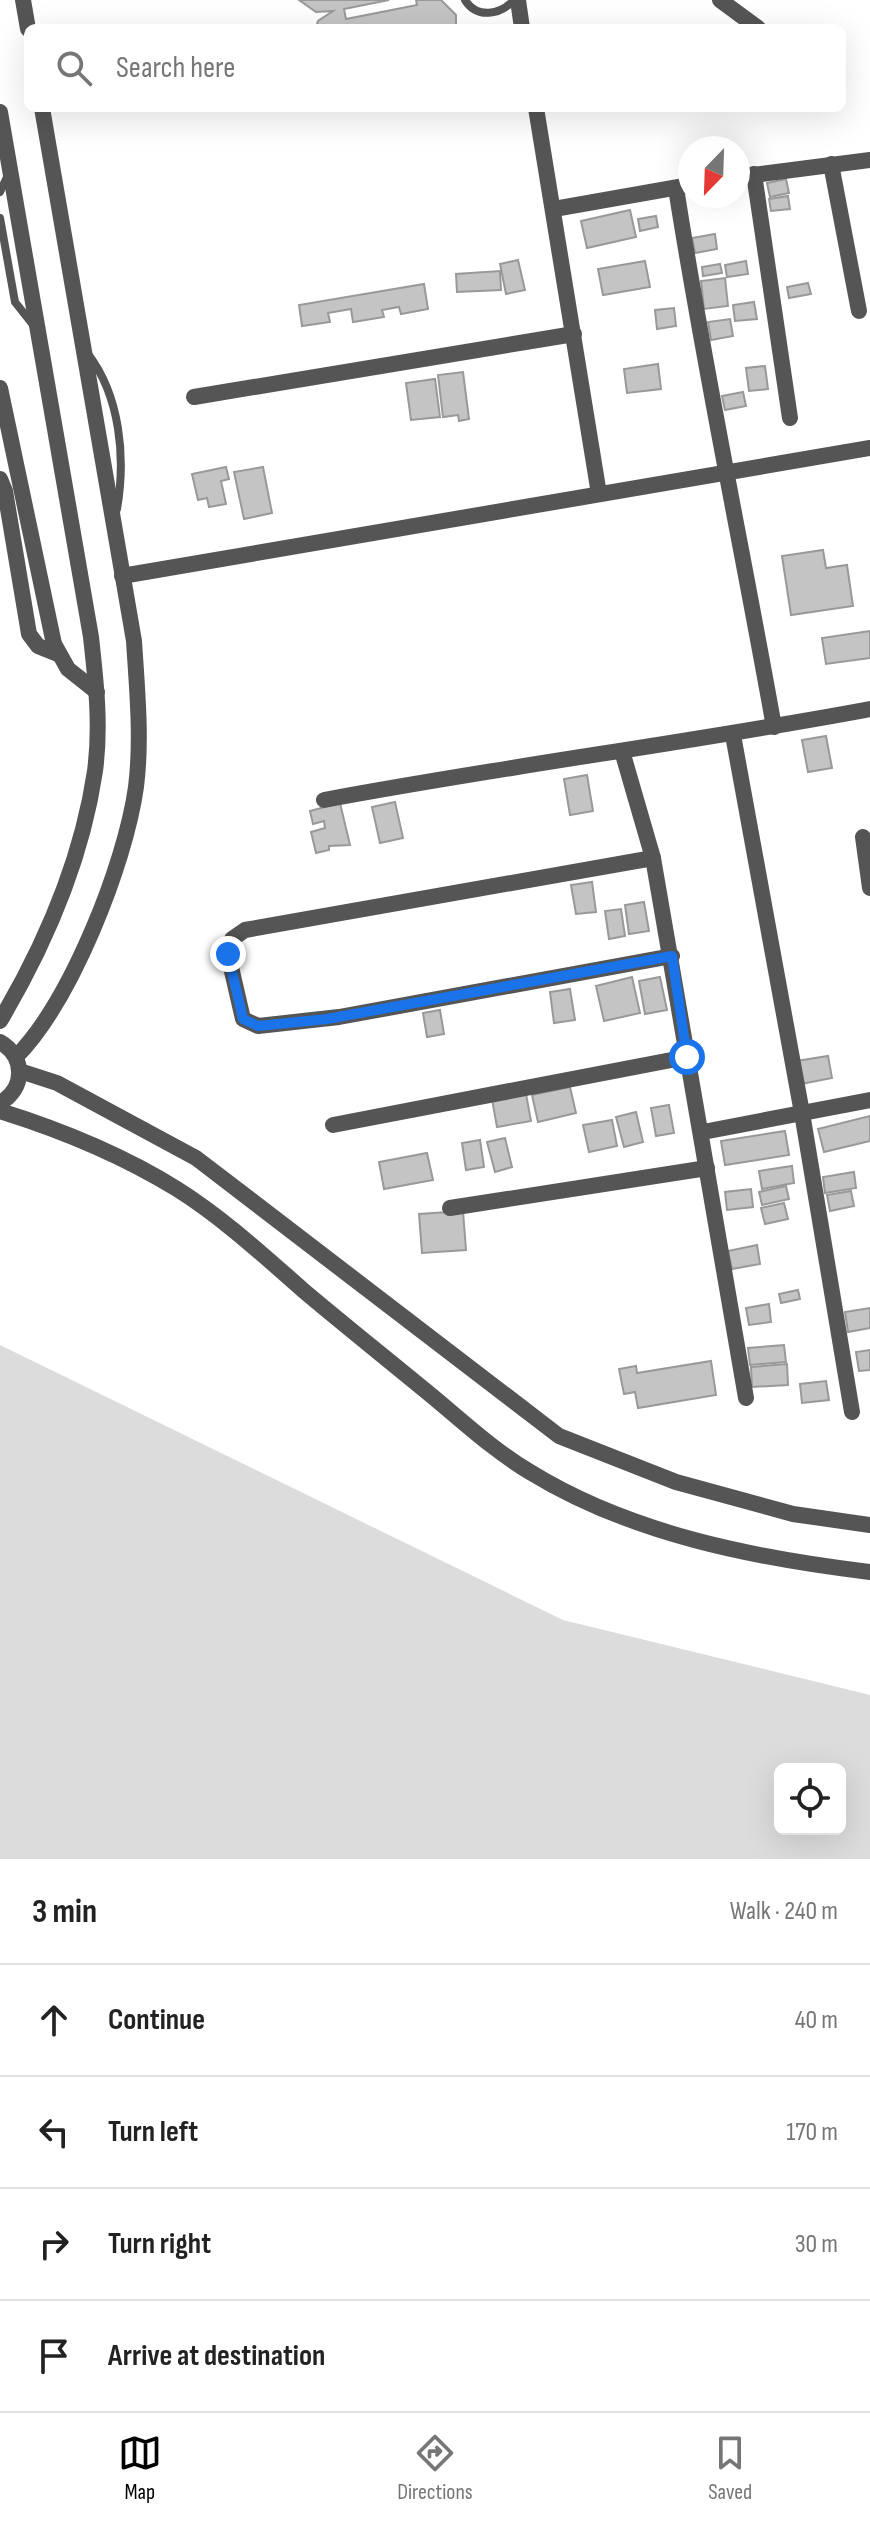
<!DOCTYPE html>
<html lang="en">
<head>
<meta charset="utf-8">
<style>
	:root { --surface:#fff; --page:#f2f2f2; --text:#222; --muted:#767676; --line:#e0e0e0; --accent:#000 }
	body { margin:0; font-family:"Sofia Sans Condensed",sans-serif; background:var(--page); color:var(--text) }
	.controls { position:absolute; right:24px; bottom:24px; display:grid; overflow:hidden; border-radius:12px; box-shadow:0 8px 32px #0002 }
	.controls button { width:72px; height:72px; display:grid; place-items:center; padding:0; border:0; border-bottom:2px solid var(--line); background:var(--surface); color:var(--text); font:40px sans-serif }
	.compass { position:absolute; left:678px; top:136px; width:72px; height:72px; border-radius:50%; background:var(--surface); box-shadow:0 8px 32px #0002; rotate:203deg }
	.stop { position:absolute; width:24px; height:24px; margin:-18px; border:6px solid #1a73e8; border-radius:50%; background:#fff }
	.stop.end { background:#1a73e8; border-color:#fff; box-shadow:0 2px 8px #0008 }
	.list { margin:0; padding:0; list-style:none }
	h2 { display:flex; justify-content:space-between; align-items:center; height:104px; margin:0; padding:0 32px; font-size:34px }
	h2 small { font-size:26px; font-weight:400; color:var(--muted) }
	.list li { display:grid; grid-template-columns:52px 1fr auto; gap:24px; align-items:center; box-sizing:border-box; height:112px; padding:0 32px; border-top:2px solid var(--line) }
	.list b { display:block; font-size:30px; white-space:nowrap }
	.list em { font-size:26px; font-style:normal; color:var(--muted) }
	.icon { flex:none; width:44px; height:44px; fill:none; stroke:currentColor; stroke-width:2; stroke-linecap:round; stroke-linejoin:round }
	.map { position:relative; flex:none; width:870px; height:1859px; overflow:hidden }
	.search { position:absolute; background:var(--surface); box-shadow:0 8px 32px #0002; left:24px; right:24px; top:24px; height:88px; display:flex; align-items:center; gap:20px; box-sizing:border-box; padding:0 28px; border-radius:12px; color:var(--muted); font-size:30px }
	.sheet { height:552px; background:var(--surface) }
	nav { display:flex; justify-content:space-around; align-items:center; box-sizing:border-box; height:112px; border-top:2px solid var(--line); background:var(--surface); font-size:22px; color:var(--muted) }
	nav a { display:grid; justify-items:center; gap:4px }
	nav .on { color:var(--accent) }
	.map>svg:first-child { display:block }
	.green { fill:#dcdcdc; fill-rule:evenodd }
	.building { fill:#c4c4c4; stroke:#999; stroke-width:2 }
	.lines { fill:none; stroke-linecap:round; stroke-linejoin:round }
	.service { stroke:#555; stroke-width:8 }
	.minor { stroke:#555; stroke-width:16 }
	.tertiary { stroke:#555; stroke-width:16 }
	.route { stroke:#1a73e8; stroke-width:10 }
</style>
</head>
<body>
<div class="map">
<svg width="870" height="1859" viewBox="0 0 870 1859">
	<rect width="100%" height="100%" fill="#fff"/>
	<path class="green" d="M0,1345l563,275 307,75v164h-870zM780,1769h60v60h-60z"/>
	<g class="building">
		<path d="M299,0h90l-45,9 2,10 71,-14 -1,-5h25l15,15v10l-1,3h-139l2,-7 15,-10 -17,1z"/>
		<path d="M786,179l3,14 -19,4 -3,-14z"/>
		<path d="M788,196l2,13 -19,2 -2,-12z"/>
		<path d="M630,210l6,27 -49,11 -6,-27z"/>
		<path d="M656,216l2,11 -18,4 -2,-12z"/>
		<path d="M715,234l2,15 -22,4 -3,-15z"/>
		<path d="M518,260l7,30 -19,4 -6,-30z"/>
		<path d="M645,261l5,26 -47,8 -5,-26z"/>
		<path d="M746,261l2,13 -21,3 -2,-12z"/>
		<path d="M720,264l2,9 -19,3 -1,-9z"/>
		<path d="M500,271l1,19 -44,2 -1,-18z"/>
		<path d="M725,278l3,28 -24,3 -3,-28z"/>
		<path d="M808,283l3,11 -22,4 -2,-11z"/>
		<path d="M424,284l4,25 -27,5 -2,-7 -17,3 2,7 -31,5 -2,-13 -23,4 2,9 -28,4 -3,-21z"/>
		<path d="M754,302l3,17 -22,2 -2,-16z"/>
		<path d="M674,308l2,18 -19,3 -2,-19z"/>
		<path d="M730,319l3,17 -22,4 -3,-18z"/>
		<path d="M658,364l3,25 -34,4 -3,-24z"/>
		<path d="M765,366l3,23 -19,2 -3,-23z"/>
		<path d="M463,372l6,47 -10,2 -1,-6 -15,2 -5,-42z"/>
		<path d="M435,379l5,38 -29,3 -5,-37z"/>
		<path d="M743,392l3,14 -21,4 -3,-14z"/>
		<path d="M226,467l3,12 -8,2 5,23 -17,3 -2,-9 -9,2 -6,-26z"/>
		<path d="M263,467l9,46 -28,6 -10,-47z"/>
		<path d="M823,550l3,18 21,-3 6,41 -62,9 -9,-59z"/>
		<path d="M870,631v27l-44,6 -4,-26z"/>
		<path d="M826,736l6,32 -24,4 -6,-32z"/>
		<path d="M587,775l6,36 -23,4 -6,-36z"/>
		<path d="M395,802l8,36 -23,5 -8,-36z"/>
		<path d="M340,803l10,42 -21,1v4l-13,3 -5,-21 14,-4 -1,-7 -11,3 -3,-13z"/>
		<path d="M592,882l4,30 -20,2 -5,-29z"/>
		<path d="M644,902l5,29 -20,3 -4,-29z"/>
		<path d="M621,909l4,27 -16,3 -4,-28z"/>
		<path d="M632,977l8,36 -36,8 -8,-35z"/>
		<path d="M660,977l7,33 -22,4 -6,-33z"/>
		<path d="M570,989l5,31 -21,3 -4,-31z"/>
		<path d="M440,1010l4,24 -17,3 -4,-24z"/>
		<path d="M828,1056l4,22 -31,6 -5,-23z"/>
		<path d="M570,1087l6,26 -38,9 -6,-27z"/>
		<path d="M526,1094l5,27 -34,6 -5,-28z"/>
		<path d="M669,1105l5,28 -18,3 -5,-28z"/>
		<path d="M636,1112l7,30 -19,5 -8,-30z"/>
		<path d="M870,1116v25l-46,11 -6,-23z"/>
		<path d="M612,1120l5,26 -28,6 -6,-27z"/>
		<path d="M785,1131l4,24 -64,10 -4,-24z"/>
		<path d="M505,1138l7,29 -17,5 -8,-30z"/>
		<path d="M480,1140l4,27 -18,3 -4,-27z"/>
		<path d="M427,1153l6,27 -49,9 -5,-27z"/>
		<path d="M792,1166l2,17 -32,6 -3,-18z"/>
		<path d="M854,1172l2,16 -31,5 -2,-16z"/>
		<path d="M786,1186l3,13 -27,6 -3,-13z"/>
		<path d="M751,1189l2,18 -26,3 -2,-18z"/>
		<path d="M851,1191l3,15 -24,5 -3,-16z"/>
		<path d="M784,1203l4,16 -23,5 -4,-16z"/>
		<path d="M463,1211l3,39 -44,3 -3,-39z"/>
		<path d="M757,1245l3,19 -28,5 -4,-18z"/>
		<path d="M798,1290l2,9 -19,4 -2,-9z"/>
		<path d="M769,1304l2,18 -22,3 -3,-17z"/>
		<path d="M870,1308v20l-22,4 -3,-20z"/>
		<path d="M784,1345l2,17 -36,3 -2,-17z"/>
		<path d="M870,1350v20l-11,1 -3,-19z"/>
		<path d="M711,1361l5,34 -78,13 -3,-16 -11,2 -5,-25 17,-3 1,7z"/>
		<path d="M787,1364l1,21 -36,2 -1,-20z"/>
		<path d="M826,1381l3,19 -27,3 -2,-19z"/>
	</g>
	<g class="lines">
		<g class="service">
			<path d="M465,0c12,19 35,15 49,0"/>
			<path d="M0,192l8,-17"/>
			<path d="M0,218l15,84 19,24"/>
			<path d="M88,354c32,42 38,103 29,155"/>
		</g>
		<g class="minor">
			<path d="M518,0l4,28"/>
			<path d="M720,0l38,28"/>
			<path d="M536,108l63,386"/>
			<path d="M831,164l28,147"/>
			<path d="M754,174l36,244"/>
			<path d="M738,177l132,-17"/>
			<path d="M676,188c28,180 66,359 98,539"/>
			<path d="M554,209l136,-24"/>
			<path d="M0,388l54,256 14,25 29,23"/>
			<path d="M194,397l380,-63"/>
			<path d="M0,479l5,12 24,143 9,12 20,8"/>
			<path d="M122,576l748,-128"/>
			<path d="M733,735l69,378 50,299"/>
			<path d="M622,751l31,107 93,540"/>
			<path d="M324,800c181,-34 364,-57 546,-91"/>
			<path d="M863,837l7,51"/>
			<path d="M653,858l-408,72 -13,9 -4,15 15,65 15,7 81,-9 333,-61"/>
			<path d="M333,1125l354,-68"/>
			<path d="M703,1132l167,-32"/>
			<path d="M450,1208l257,-40"/>
		</g>
		<g class="tertiary">
			<path d="M23,0l5,29"/>
			<path d="M0,112l91,525c5,45 10,89 4,134 -13,88 -50,174 -95,250"/>
			<path d="M0,1042c26,15 25,47 0,61"/>
			<path d="M16,1057c55,-56 109,-192 120,-270 6,-48 1,-98 -2,-146l-92,-533"/>
			<path d="M20,1071l37,12 139,75 363,278 117,46 117,32 77,11"/>
			<path d="M0,1111c61,19 122,44 177,78 46,29 86,66 127,102 38,32 78,64 117,96 35,28 70,62 109,85 101,62 224,86 340,100"/>
		</g>
	</g>
	<g class="lines">
		<path class="route" d="M228,954l15,65 15,7 69,-7 345,-63 15,101"/>
	</g>
</svg>
<div class="controls">
<button><svg class="icon" aria-label="locate" viewBox="0 0 24 24"><circle cx="12" cy="12" r="6"/><path d="M12 2v4M12 18v4M2 12h4M18 12h4"/></svg></button>
</div>
<svg class="compass" viewBox="-18 -18 36 36"><path d="M0-13l5 13h-10z" fill="#e53935"/><path d="M0 13l5-13h-10z" fill="#767676"/></svg>
<div class="stop" style="left:687px;top:1057px"></div>
<div class="stop end" style="left:228px;top:954px"></div>
<div class="search"><svg class="icon" aria-label="search" viewBox="0 0 24 24"><circle cx="10" cy="10" r="6"/><path d="M15 15l6 6"/></svg>Search here</div>
</div>
<section class="sheet">
<h2>3 min<small>Walk · 240 m</small></h2>
<ul class="list">
<li><svg class="icon" aria-label="ahead" viewBox="0 0 24 24"><path d="M12 20V5M6 11l6-6 6 6"/></svg><div><b>Continue</b></div><em>40 m</em></li>
<li><svg class="icon" aria-label="left" viewBox="0 0 24 24"><path d="M17 20v-9H6M10 6l-5 5 5 5"/></svg><div><b>Turn left</b></div><em>170 m</em></li>
<li><svg class="icon" aria-label="right" viewBox="0 0 24 24"><path d="M7 20v-9h11M14 6l5 5-5 5"/></svg><div><b>Turn right</b></div><em>30 m</em></li>
<li><svg class="icon" aria-label="arrive" viewBox="0 0 24 24"><path d="M6 21V4h12l-3 4 3 4H6"/></svg><div><b>Arrive at destination</b></div></li>
</ul>
</section>
<nav>
<a class="on"><svg class="icon" aria-label="map" viewBox="0 0 24 24"><path d="M3 6l6-2 6 2 6-2v14l-6 2-6-2-6 2zM9 4v14M15 6v14"/></svg>Map</a>
<a><svg class="icon" aria-label="directions" viewBox="0 0 24 24"><path d="M12 3l9 9-9 9-9-9zM9 14v-3h6M13 9l2 2-2 2"/></svg>Directions</a>
<a><svg class="icon" aria-label="saved" viewBox="0 0 24 24"><path d="M7 4h10v16l-5-4-5 4z"/></svg>Saved</a>
</nav>
</body>
</html>
